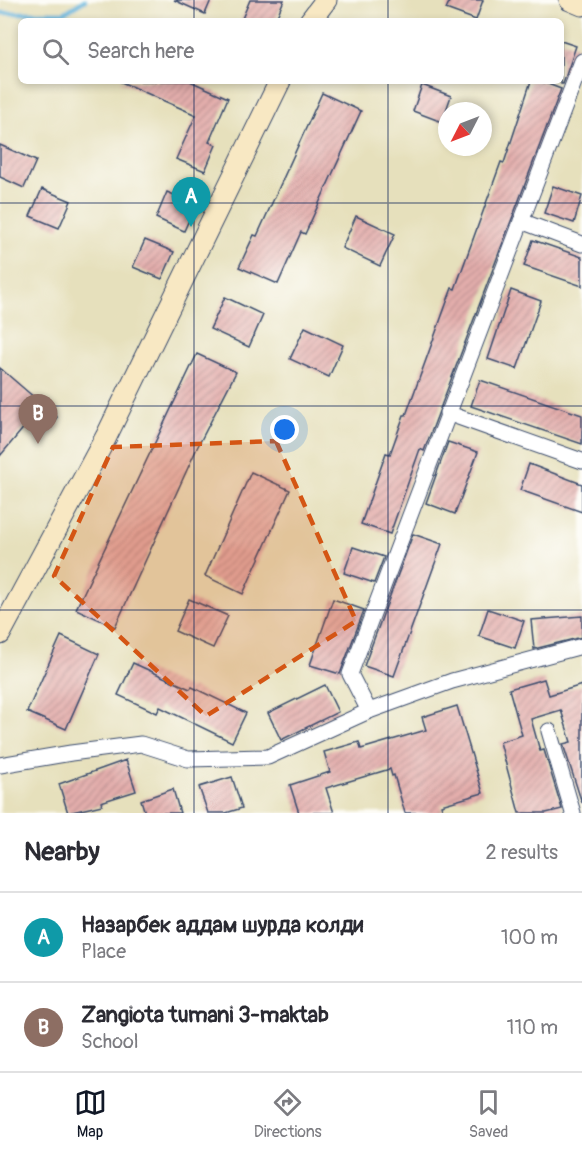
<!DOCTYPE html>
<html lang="en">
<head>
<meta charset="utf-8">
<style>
	:root { --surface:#fff; --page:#f2f2f3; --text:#2b2b33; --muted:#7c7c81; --line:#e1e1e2; --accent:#111827 }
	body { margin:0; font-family:Pangolin,sans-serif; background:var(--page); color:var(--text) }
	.compass { position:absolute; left:438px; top:102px; width:54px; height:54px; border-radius:50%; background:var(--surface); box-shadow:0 3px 9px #0003; rotate:228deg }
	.you { position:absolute; left:285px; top:430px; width:21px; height:21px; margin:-15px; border:4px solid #fff; border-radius:50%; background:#1a73e8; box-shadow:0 0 0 9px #1a73e833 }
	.badge { display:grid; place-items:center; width:39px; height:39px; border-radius:50%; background:var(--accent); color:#fff; font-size:20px; font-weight:700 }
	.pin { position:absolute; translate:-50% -50px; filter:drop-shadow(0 2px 3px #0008) }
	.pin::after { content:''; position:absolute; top:32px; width:21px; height:18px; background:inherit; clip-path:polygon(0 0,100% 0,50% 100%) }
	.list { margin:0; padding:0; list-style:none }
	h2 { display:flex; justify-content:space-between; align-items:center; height:78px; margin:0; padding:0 24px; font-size:26px }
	h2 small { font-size:20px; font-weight:400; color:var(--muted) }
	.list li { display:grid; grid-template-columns:39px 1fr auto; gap:18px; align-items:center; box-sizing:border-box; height:90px; padding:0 24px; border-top:2px solid var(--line) }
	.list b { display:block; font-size:22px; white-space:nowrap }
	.list p { margin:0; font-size:20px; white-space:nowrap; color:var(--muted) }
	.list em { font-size:20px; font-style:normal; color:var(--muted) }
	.icon { flex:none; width:33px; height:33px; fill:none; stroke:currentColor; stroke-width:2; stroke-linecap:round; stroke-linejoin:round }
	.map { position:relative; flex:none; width:582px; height:813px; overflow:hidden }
	.search { position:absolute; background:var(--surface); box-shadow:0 3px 9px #0003; left:18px; right:18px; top:18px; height:66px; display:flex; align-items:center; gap:15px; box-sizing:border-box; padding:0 21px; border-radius:9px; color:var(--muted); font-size:22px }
	.sheet { height:258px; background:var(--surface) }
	nav { display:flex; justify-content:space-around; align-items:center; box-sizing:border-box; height:84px; border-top:2px solid var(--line); background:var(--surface); font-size:16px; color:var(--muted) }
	nav a { display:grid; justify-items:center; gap:3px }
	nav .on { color:var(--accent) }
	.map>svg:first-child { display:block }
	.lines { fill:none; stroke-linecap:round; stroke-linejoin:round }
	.stream { stroke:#60b2dc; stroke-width:4.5 }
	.building { fill:url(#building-hatch) }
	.minor-casing { stroke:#394a6c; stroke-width:17 }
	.secondary-casing { stroke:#394a6c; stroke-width:23 }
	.minor { stroke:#fff; stroke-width:15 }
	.secondary { stroke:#f8e8c3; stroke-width:21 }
	.marked { fill:#d45514; fill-opacity:0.2; stroke:#d45514; stroke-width:4.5; stroke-dasharray:12 8; stroke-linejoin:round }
	.grid { fill:none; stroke:#1b2f5e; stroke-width:1.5; stroke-opacity:0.55 }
</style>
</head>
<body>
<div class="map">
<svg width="582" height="813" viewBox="0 0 582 813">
	<defs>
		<pattern id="building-hatch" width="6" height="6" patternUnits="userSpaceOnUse" patternTransform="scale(1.5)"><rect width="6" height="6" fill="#e4aeac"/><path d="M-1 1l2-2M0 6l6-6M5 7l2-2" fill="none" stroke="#b88e8f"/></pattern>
	</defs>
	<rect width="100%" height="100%" fill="#fdfcf7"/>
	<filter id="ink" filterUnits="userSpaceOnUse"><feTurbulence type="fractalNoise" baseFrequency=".0167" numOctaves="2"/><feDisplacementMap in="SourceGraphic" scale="12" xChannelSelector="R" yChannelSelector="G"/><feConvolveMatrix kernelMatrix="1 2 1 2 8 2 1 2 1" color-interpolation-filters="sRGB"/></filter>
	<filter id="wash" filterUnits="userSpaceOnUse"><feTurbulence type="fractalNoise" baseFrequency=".008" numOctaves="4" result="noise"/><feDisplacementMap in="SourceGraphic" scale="24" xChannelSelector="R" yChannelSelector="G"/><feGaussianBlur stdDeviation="1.35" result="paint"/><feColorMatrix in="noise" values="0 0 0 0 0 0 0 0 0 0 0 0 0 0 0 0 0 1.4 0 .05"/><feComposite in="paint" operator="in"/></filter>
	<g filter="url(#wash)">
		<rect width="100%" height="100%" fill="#e6e0bc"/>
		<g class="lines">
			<path class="stream" d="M0,13h64l21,-13"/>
		</g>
		<g id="blocks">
			<g class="building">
				<path d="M174,0h37l-6,14z"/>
				<path d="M250,0h34l-9,21h-34z"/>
				<path d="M450,0h33l-7,20 -30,-11z"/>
				<path d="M561,41l15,5 -13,38h-2z"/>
				<path d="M119,81h71l38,17 -19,44 7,3 -11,26 -29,-12 20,-44z"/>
				<path d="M531,81h9l21,8 -137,362 -4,-2 -30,85 -29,-10 25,-71 4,1 14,-39h2l46,-127 3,1 46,-127 3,1z"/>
				<path d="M422,85l29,11 -9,26 -29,-11z"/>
				<path d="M322,93l39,18 -56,123 -4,-2 -23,52 -39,-17 15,-32 3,1z"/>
				<path d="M0,145l36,16 -12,27 -24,-11z"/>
				<path d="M553,186l29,10 -8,27 -30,-10z"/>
				<path d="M42,189l29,12 -12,27 -29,-12z"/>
				<path d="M167,192l29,12 -12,27 -28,-13z"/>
				<path d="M356,216l39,18 -15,32 -38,-18z"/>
				<path d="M145,240l29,12 -12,27 -29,-12z"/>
				<path d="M533,240l49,17v29l-58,-20z"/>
				<path d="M511,290l30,11 -24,68 -29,-10z"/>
				<path d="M225,297l38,18 -14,32 -39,-18z"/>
				<path d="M305,327l38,18 -14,32 -39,-18z"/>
				<path d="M197,354l39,18 -39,76 -82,179 -39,-18z"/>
				<path d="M0,368l57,49 -16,20 -15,-12 -26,31z"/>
				<path d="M480,380l102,35v29l-111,-38z"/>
				<path d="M448,442l30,10 -23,62 -29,-11z"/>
				<path d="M529,464l53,20v28l-62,-22z"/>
				<path d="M251,472l39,18 -47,104 -38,-18z"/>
				<path d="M413,534l29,10 -48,132 -30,-10z"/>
				<path d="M353,547l31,10 -10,26 -30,-10z"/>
				<path d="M189,599l39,17 -15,32 -38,-17z"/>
				<path d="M333,599l31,11 -24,64 -30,-9z"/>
				<path d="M488,609l36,12 -9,27 -36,-12z"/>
				<path d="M582,616v21l-48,12 -3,-29z"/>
				<path d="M61,636l38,18 -33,75 -39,-17z"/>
				<path d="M133,663l57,26 2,-2 54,26 -14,29 -72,-35 -3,6 -39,-18z"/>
				<path d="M544,679l5,16 33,-10v118l-19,-59 8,-2 -10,-32 -30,9 9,32 4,-1 18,59 -16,4h-27l-19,-71 22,-7 -13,-46z"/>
				<path d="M325,685l13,27 -57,28 -13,-27z"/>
				<path d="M457,706l26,87 -42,12 2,6 -7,2h-31l-11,-38 -2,1 -2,-7 -64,19 8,25h-35l-9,-28 40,-13 -6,-20 35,-10 2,7 65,-19 -4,-13z"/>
				<path d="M126,760l10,31 -35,11 1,3 -34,8 -9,-29z"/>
				<path d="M232,777l10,31 -16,5h-18l-9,-26z"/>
				<path d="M173,789l7,24h-35l-4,-13z"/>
			</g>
		</g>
	</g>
	<g filter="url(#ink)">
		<use href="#blocks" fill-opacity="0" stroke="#394a6c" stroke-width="1.5"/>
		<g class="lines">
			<g class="minor-casing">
				<g id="minor">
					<path d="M521,221l61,23"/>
					<path d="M447,413l135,48"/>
					<path d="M369,711l-19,-37 232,-613"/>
					<path d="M549,731l24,82"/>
					<path d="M0,765l71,-12 70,-9 47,15 80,-2 101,-46 83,-30 130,-35"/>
				</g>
			</g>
			<g class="secondary-casing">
				<g id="secondary">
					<path d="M570,0l12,5"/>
					<path d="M310,21l16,-21"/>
					<path d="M0,634l106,-197 174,-356"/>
				</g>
			</g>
			<use href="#minor" class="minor"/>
			<use href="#secondary" class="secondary"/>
		</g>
	</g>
	<path class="marked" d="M276,441l80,180 -150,95 -152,-140 59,-129z"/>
	<path class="grid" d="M194,0v21M388,0v21M194,81v732M388,81v732M0,203h582M0,406h582M0,610h582"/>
</svg>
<svg class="compass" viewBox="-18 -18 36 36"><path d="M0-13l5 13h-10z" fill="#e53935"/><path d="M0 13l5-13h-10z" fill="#7c7c81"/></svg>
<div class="you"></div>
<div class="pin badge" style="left:191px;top:227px;background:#0f9aa8">A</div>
<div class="pin badge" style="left:38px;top:444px;background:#8d6e63">B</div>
<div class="search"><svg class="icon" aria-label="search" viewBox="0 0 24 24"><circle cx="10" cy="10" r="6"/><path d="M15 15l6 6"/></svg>Search here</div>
</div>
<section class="sheet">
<h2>Nearby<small>2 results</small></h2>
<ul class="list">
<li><span class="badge" style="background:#0f9aa8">A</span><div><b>Назарбек аддам шурда колди</b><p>Place</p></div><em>100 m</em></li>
<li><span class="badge" style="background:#8d6e63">B</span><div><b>Zangiota tumani 3-maktab</b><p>School</p></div><em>110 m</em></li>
</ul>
</section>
<nav>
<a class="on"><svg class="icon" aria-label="map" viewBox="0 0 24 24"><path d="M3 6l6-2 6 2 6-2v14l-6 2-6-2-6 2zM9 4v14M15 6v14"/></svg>Map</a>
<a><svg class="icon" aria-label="directions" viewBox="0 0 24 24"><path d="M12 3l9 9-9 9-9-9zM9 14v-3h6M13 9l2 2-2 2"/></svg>Directions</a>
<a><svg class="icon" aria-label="saved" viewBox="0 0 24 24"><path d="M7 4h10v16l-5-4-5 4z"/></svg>Saved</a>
</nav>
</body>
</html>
